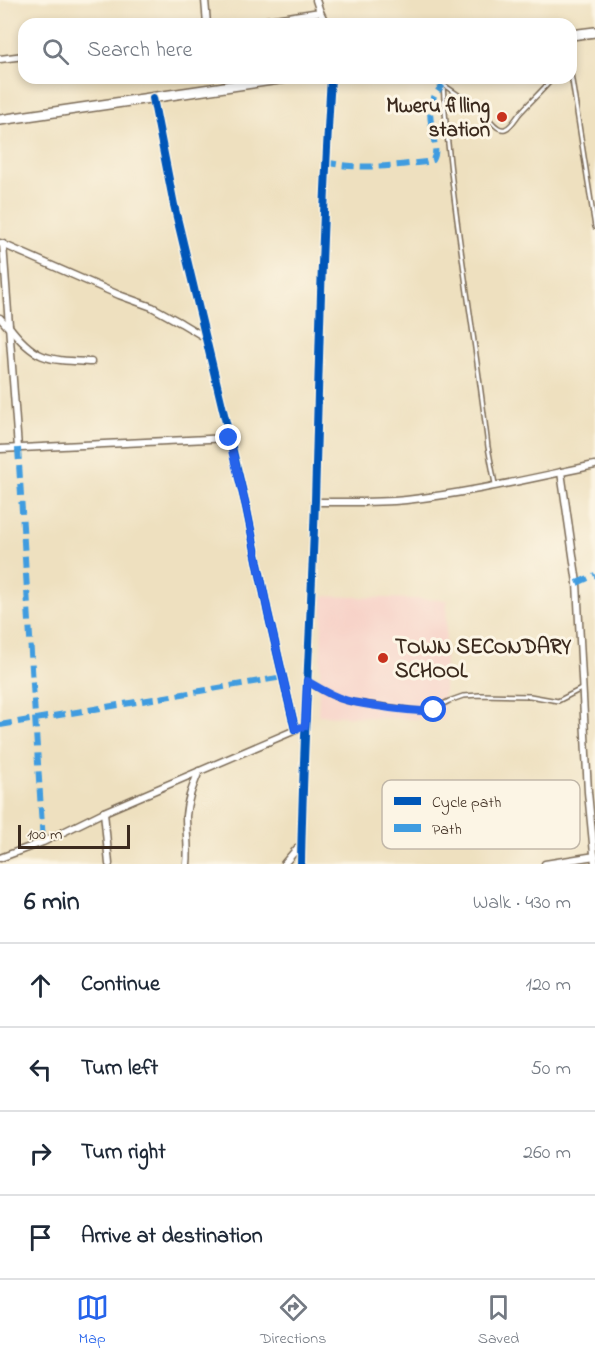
<!DOCTYPE html>
<html lang="en">
<head>
<meta charset="utf-8">
<style>
	:root { --surface:#fff; --page:#f2f2f3; --text:#1f2937; --muted:#747a83; --line:#e0e1e3; --accent:#2563eb }
	body { margin:0; font-family:"Indie Flower",sans-serif; background:var(--page); color:var(--text) }
	.scale { position:absolute; left:18px; bottom:15px; width:112px; box-sizing:border-box; padding-left:6px; border:3px solid #3b2a1e; border-top:0; font-size:16px; line-height:21px; white-space:nowrap; color:#3b2a1e; -webkit-text-stroke:4px #fcf5e5; paint-order:stroke }
	.stop { position:absolute; width:18px; height:18px; margin:-14px; border:4px solid #2563eb; border-radius:50%; background:#fff }
	.stop.end { background:#2563eb; border-color:#fff; box-shadow:0 2px 6px #0008 }
	.list { margin:0; padding:0; list-style:none }
	h2 { display:flex; justify-content:space-between; align-items:center; height:78px; margin:0; padding:0 24px; font-size:26px }
	h2 small { font-size:20px; font-weight:400; color:var(--muted) }
	.list li { display:grid; grid-template-columns:39px 1fr auto; gap:18px; align-items:center; box-sizing:border-box; height:84px; padding:0 24px; border-top:2px solid var(--line) }
	.list b { display:block; font-size:22px; white-space:nowrap }
	.list em { font-size:20px; font-style:normal; color:var(--muted) }
	.icon { flex:none; width:33px; height:33px; fill:none; stroke:currentColor; stroke-width:2; stroke-linecap:round; stroke-linejoin:round }
	.map { position:relative; flex:none; width:595px; height:864px; overflow:hidden }
	.search { position:absolute; background:var(--surface); box-shadow:0 3px 9px #0003; left:18px; right:18px; top:18px; height:66px; display:flex; align-items:center; gap:15px; box-sizing:border-box; padding:0 21px; border-radius:18px; color:var(--muted); font-size:22px }
	.sheet { height:414px; background:var(--surface) }
	nav { display:flex; justify-content:space-around; align-items:center; box-sizing:border-box; height:84px; border-top:2px solid var(--line); background:var(--surface); font-size:16px; color:var(--muted) }
	nav a { display:grid; justify-items:center; gap:3px }
	nav .on { color:var(--accent) }
	.map>svg:first-child { display:block }
	.built { fill:#f7d1c7 }
	.lines { fill:none; stroke-linecap:round; stroke-linejoin:round }
	.service-casing { stroke:#7a6a56; stroke-width:6 }
	.minor-casing { stroke:#7a6a56; stroke-width:9 }
	.secondary-casing { stroke:#7a6a56; stroke-width:12 }
	.service { stroke:#fff; stroke-width:3 }
	.minor { stroke:#fff; stroke-width:6 }
	.secondary { stroke:#fff; stroke-width:9 }
	.quiet { stroke:#3f9ce0; stroke-width:6; stroke-dasharray:12 6; stroke-linecap:butt }
	.cycleway-casing { stroke:#fcf5e5; stroke-width:11 }
	.cycleway { stroke:#0057b8; stroke-width:8 }
	.route { stroke:#2563eb; stroke-width:8 }
	.poi-dot { fill:#c8321e; stroke:#fcf5e5; stroke-width:2 }
	.labels { text-anchor:middle; stroke-width:6; stroke-linejoin:round; paint-order:stroke }
	.poi-label { font-size:21px; font-weight:bold; fill:#3b2a1e; stroke:#fcf5e5; text-anchor:end }
	.key { fill:#fcf5e5; stroke:#c2b8a9; stroke-width:1.5 }
	.key-label { font-size:16px; fill:#3b2a1e }
</style>
</head>
<body>
<div class="map">
<svg width="595" height="864" viewBox="0 0 595 864">
	<rect width="100%" height="100%" fill="#fcf5e5"/>
	<filter id="ink" filterUnits="userSpaceOnUse"><feTurbulence type="fractalNoise" baseFrequency=".0167" numOctaves="2"/><feDisplacementMap in="SourceGraphic" scale="12" xChannelSelector="R" yChannelSelector="G"/><feConvolveMatrix kernelMatrix="1 2 1 2 8 2 1 2 1" color-interpolation-filters="sRGB"/></filter>
	<filter id="wash" filterUnits="userSpaceOnUse"><feTurbulence type="fractalNoise" baseFrequency=".008" numOctaves="4" result="noise"/><feDisplacementMap in="SourceGraphic" scale="24" xChannelSelector="R" yChannelSelector="G"/><feGaussianBlur stdDeviation="1.35" result="paint"/><feColorMatrix in="noise" values="0 0 0 0 0 0 0 0 0 0 0 0 0 0 0 0 0 1.4 0 .05"/><feComposite in="paint" operator="in"/></filter>
	<g filter="url(#wash)">
		<rect width="100%" height="100%" fill="#eee0bf"/>
		<path class="built" d="M323,596l124,4 -4,120 -125,-5z"/>
	</g>
	<g filter="url(#ink)">
		<g class="lines">
			<g class="service-casing">
				<g id="service">
					<path d="M571,74l24,153"/>
					<path d="M434,78c17,13 37,24 53,39 5,4 10,14 18,12 7,-2 11,-12 16,-17 11,-12 22,-22 32,-34"/>
					<path d="M443,85c8,121 31,241 45,362l7,37"/>
					<path d="M308,682l23,13 16,6 80,11 7,-3 15,-8 14,-5 17,-1 50,1 28,5 25,-13"/>
				</g>
			</g>
			<g class="minor-casing">
				<g id="minor">
					<path d="M205,0l2,24"/>
					<path d="M316,0l4,12 6,12"/>
					<path d="M243,24l77,-12"/>
					<path d="M0,59l24,-3"/>
					<path d="M153,98l21,107 72,301 22,107 27,116"/>
					<path d="M0,243l119,52 33,12 29,16 25,15"/>
					<path d="M3,244l15,204"/>
					<path d="M0,318l8,9"/>
					<path d="M8,325c27,36 40,35 83,37"/>
					<path d="M0,449l229,-11"/>
					<path d="M561,472l16,111 11,209 7,72"/>
					<path d="M314,502c31,0 62,1 92,-2 64,-7 126,-22 189,-35"/>
					<path d="M104,812l5,52"/>
					<path d="M0,858l43,-16 61,-30 201,-86"/>
					<path d="M187,864c2,-16 -1,-31 -1,-48 1,-16 7,-30 13,-45"/>
					<path d="M284,864l17,-20"/>
					<path d="M301,864c2,-121 10,-242 14,-363 4,-141 7,-282 16,-423"/>
					<path d="M545,864l50,-8"/>
				</g>
			</g>
			<g class="secondary-casing">
				<g id="secondary">
					<path d="M571,35l24,-3"/>
					<path d="M0,120l286,-42"/>
				</g>
			</g>
			<use href="#service" class="service"/>
			<use href="#minor" class="minor"/>
			<use href="#secondary" class="secondary"/>
			<g class="quiet">
				<path d="M325,162c34,8 67,4 101,0l7,-2c4,-7 2,-12 1,-20 -4,-24 -9,-36 9,-55"/>
				<path d="M18,448l25,394"/>
				<path d="M577,583l18,-8"/>
				<path d="M0,725l283,-48"/>
			</g>
			<g class="cycleway-casing">
				<g id="cycleway">
					<path d="M153,98l21,107 72,301 22,107 27,116"/>
					<path d="M301,864c2,-121 10,-242 14,-363 4,-141 7,-282 16,-423"/>
				</g>
			</g>
			<use href="#cycleway" class="cycleway"/>
		</g>
	</g>
	<g class="lines" filter="url(#ink)">
		<path class="route" d="M229,438l17,68 22,107 27,116 10,-3 2,-45c12,7 24,15 38,19 14,4 77,14 89,10"/>
	</g>
	<g class="poi-dot">
		<circle cx="502" cy="117" r="6"/>
		<circle cx="383" cy="658" r="6"/>
	</g>
	<g class="labels">
		<g class="poi-label">
			<text x="490" y="112">Mweru filling<tspan x="490" dy="24">station</tspan></text>
			<text x="395" y="653" text-anchor="start">TOWN SECONDARY<tspan x="395" dy="24">SCHOOL</tspan></text>
		</g>
	</g>
	<rect x="382" y="780" width="198" height="69" rx="9" class="key"/>
	<rect x="394" y="797" width="27" height="8" fill="#0057b8"/>
	<rect x="394" y="824" width="27" height="8" fill="#3f9ce0"/>
	<g class="key-label">
		<text x="432" y="807">Cycle path</text>
		<text x="432" y="834">Path</text>
	</g>
</svg>
<div class="scale">100 m</div>
<div class="stop" style="left:434px;top:710px"></div>
<div class="stop end" style="left:229px;top:438px"></div>
<div class="search"><svg class="icon" aria-label="search" viewBox="0 0 24 24"><circle cx="10" cy="10" r="6"/><path d="M15 15l6 6"/></svg>Search here</div>
</div>
<section class="sheet">
<h2>6 min<small>Walk · 430 m</small></h2>
<ul class="list">
<li><svg class="icon" aria-label="ahead" viewBox="0 0 24 24"><path d="M12 20V5M6 11l6-6 6 6"/></svg><div><b>Continue</b></div><em>120 m</em></li>
<li><svg class="icon" aria-label="left" viewBox="0 0 24 24"><path d="M17 20v-9H6M10 6l-5 5 5 5"/></svg><div><b>Turn left</b></div><em>50 m</em></li>
<li><svg class="icon" aria-label="right" viewBox="0 0 24 24"><path d="M7 20v-9h11M14 6l5 5-5 5"/></svg><div><b>Turn right</b></div><em>260 m</em></li>
<li><svg class="icon" aria-label="arrive" viewBox="0 0 24 24"><path d="M6 21V4h12l-3 4 3 4H6"/></svg><div><b>Arrive at destination</b></div></li>
</ul>
</section>
<nav>
<a class="on"><svg class="icon" aria-label="map" viewBox="0 0 24 24"><path d="M3 6l6-2 6 2 6-2v14l-6 2-6-2-6 2zM9 4v14M15 6v14"/></svg>Map</a>
<a><svg class="icon" aria-label="directions" viewBox="0 0 24 24"><path d="M12 3l9 9-9 9-9-9zM9 14v-3h6M13 9l2 2-2 2"/></svg>Directions</a>
<a><svg class="icon" aria-label="saved" viewBox="0 0 24 24"><path d="M7 4h10v16l-5-4-5 4z"/></svg>Saved</a>
</nav>
</body>
</html>
